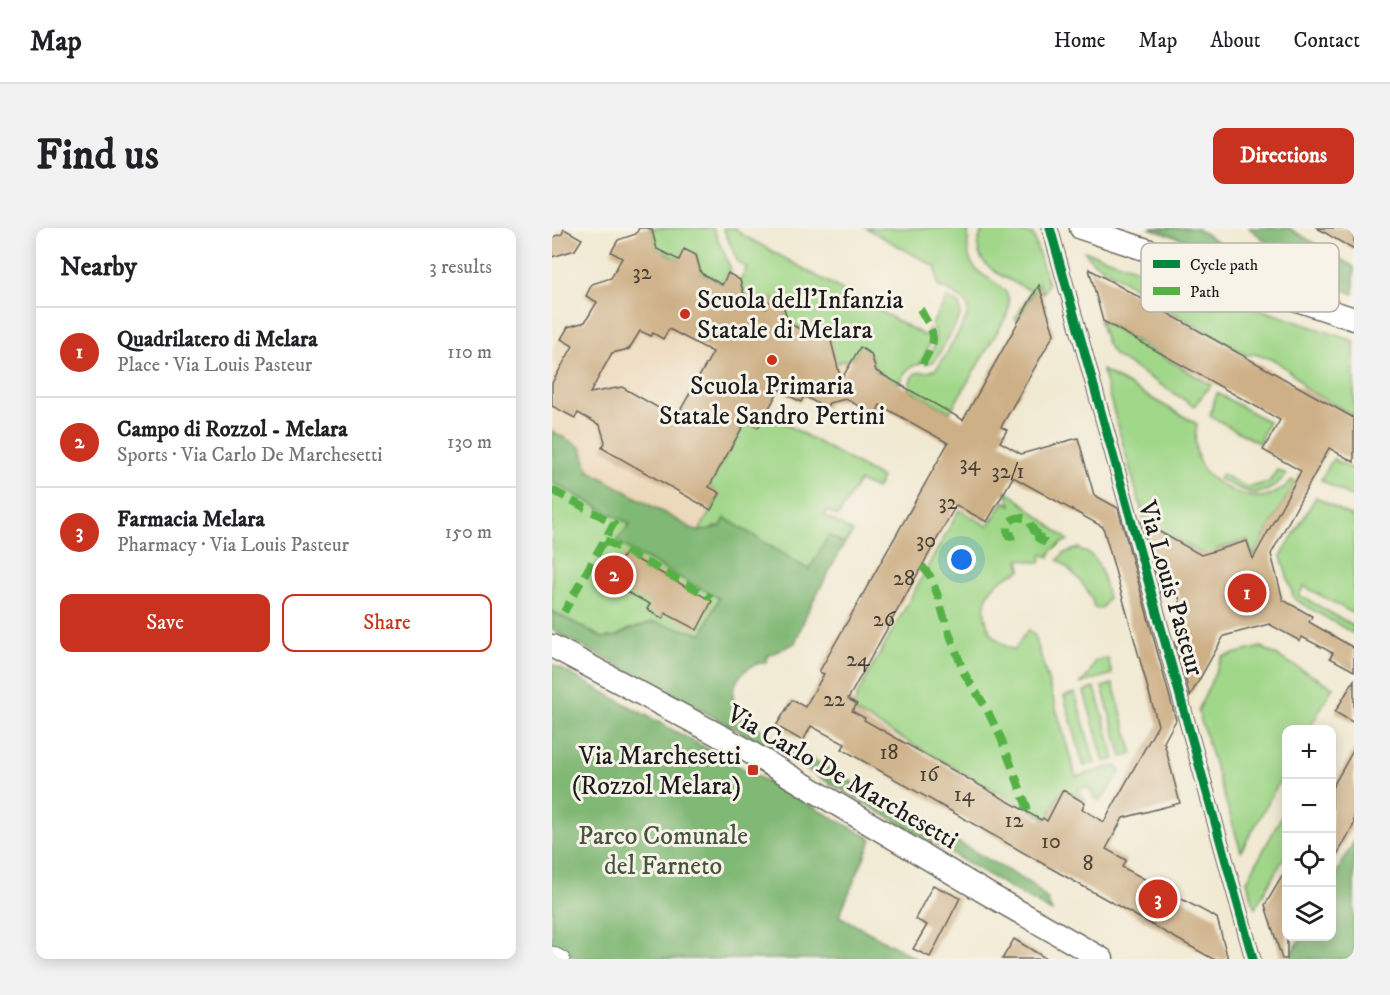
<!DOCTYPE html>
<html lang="en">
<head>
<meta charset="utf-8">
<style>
	:root { --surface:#fff; --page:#f2f2f2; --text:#202124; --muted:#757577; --line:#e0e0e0; --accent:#c8321e }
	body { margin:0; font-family:"IM FELL DW Pica",serif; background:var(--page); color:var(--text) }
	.controls { position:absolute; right:18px; bottom:18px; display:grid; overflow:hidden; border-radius:12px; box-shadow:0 3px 15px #0003 }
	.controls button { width:54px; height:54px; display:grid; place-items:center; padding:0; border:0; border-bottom:2px solid var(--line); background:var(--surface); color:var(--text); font:30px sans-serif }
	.you { position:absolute; left:410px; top:332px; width:21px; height:21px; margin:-15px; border:4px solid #fff; border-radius:50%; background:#1a73e8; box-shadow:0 0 0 9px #1a73e833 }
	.badge { display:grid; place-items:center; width:39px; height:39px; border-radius:50%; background:var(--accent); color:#fff; font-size:20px; font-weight:700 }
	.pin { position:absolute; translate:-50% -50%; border:3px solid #fff; box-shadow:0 2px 6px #0006 }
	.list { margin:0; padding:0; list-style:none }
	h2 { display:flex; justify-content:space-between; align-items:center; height:78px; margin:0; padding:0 24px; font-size:26px }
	h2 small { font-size:20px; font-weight:400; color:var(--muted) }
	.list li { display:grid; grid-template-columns:39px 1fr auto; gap:18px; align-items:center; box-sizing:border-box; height:90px; padding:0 24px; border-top:2px solid var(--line) }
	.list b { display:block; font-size:22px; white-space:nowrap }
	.list p { margin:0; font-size:20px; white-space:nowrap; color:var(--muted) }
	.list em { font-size:20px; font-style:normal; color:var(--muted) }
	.actions { display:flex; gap:12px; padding:18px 24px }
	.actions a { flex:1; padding:14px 0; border:2px solid var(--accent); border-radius:12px; text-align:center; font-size:21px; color:var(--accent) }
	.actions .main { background:var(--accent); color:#fff }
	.icon { flex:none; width:33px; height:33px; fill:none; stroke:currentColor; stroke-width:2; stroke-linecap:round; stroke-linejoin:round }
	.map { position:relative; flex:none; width:802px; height:731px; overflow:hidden; border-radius:12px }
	header { display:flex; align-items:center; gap:36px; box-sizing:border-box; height:84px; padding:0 30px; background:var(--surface); border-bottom:2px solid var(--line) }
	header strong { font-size:28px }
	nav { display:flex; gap:33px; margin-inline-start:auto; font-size:21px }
	.intro { display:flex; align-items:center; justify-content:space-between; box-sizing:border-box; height:144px; padding:0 36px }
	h1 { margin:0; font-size:42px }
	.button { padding:15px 27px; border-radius:12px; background:var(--accent); color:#fff; font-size:21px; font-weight:700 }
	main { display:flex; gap:36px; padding:0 36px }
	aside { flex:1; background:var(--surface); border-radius:12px; box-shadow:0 3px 15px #0003 }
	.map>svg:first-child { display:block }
	.built { fill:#ecd8ba }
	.green { fill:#a0d789; stroke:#5e7a52; stroke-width:1.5 }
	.forest { fill:#80b875; stroke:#4e6a48; stroke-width:1.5 }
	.building { fill:#ceb087; fill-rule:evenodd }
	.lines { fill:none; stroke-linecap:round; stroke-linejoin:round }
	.street-casing { stroke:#67645c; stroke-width:17 }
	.secondary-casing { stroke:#67645c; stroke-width:25 }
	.street { stroke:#fff; stroke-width:15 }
	.secondary { stroke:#fff; stroke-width:22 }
	.quiet { stroke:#55b145; stroke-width:8; stroke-dasharray:15 8; stroke-linecap:butt }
	.cycleway-casing { stroke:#f7f3e8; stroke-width:13 }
	.cycleway { stroke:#00873e; stroke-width:9 }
	.poi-dot { fill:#c8321e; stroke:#f7f3e8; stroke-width:2 }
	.labels { text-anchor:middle; stroke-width:6; stroke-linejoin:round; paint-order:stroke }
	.number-label { font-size:22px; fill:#484137 }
	.poi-label { font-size:26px; fill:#1c1c1c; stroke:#f7f3e8; text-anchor:start }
	.street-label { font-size:26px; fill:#1c1c1c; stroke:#f7f3e8 }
	.park-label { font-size:26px; fill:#44543d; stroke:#f7f3e8 }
	.key { fill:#f7f3e8; stroke:#b5b2ab; stroke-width:1.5 }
	.key-label { font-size:16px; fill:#1c1c1c }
</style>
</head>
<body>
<header>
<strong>Map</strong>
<nav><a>Home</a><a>Map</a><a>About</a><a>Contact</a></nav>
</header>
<div class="intro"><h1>Find us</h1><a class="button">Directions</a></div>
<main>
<aside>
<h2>Nearby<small>3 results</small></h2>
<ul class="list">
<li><span class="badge">1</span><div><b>Quadrilatero di Melara</b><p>Place · Via Louis Pasteur</p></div><em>110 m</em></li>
<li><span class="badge">2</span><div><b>Campo di Rozzol - Melara</b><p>Sports · Via Carlo De Marchesetti</p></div><em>130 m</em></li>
<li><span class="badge">3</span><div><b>Farmacia Melara</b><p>Pharmacy · Via Louis Pasteur</p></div><em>150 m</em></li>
</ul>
<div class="actions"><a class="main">Save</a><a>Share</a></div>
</aside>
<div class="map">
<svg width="802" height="731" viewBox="0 0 802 731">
	<rect width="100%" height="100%" fill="#f7f3e8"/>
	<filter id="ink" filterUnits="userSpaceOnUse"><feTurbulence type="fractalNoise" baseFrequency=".0167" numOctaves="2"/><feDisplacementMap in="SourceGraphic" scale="12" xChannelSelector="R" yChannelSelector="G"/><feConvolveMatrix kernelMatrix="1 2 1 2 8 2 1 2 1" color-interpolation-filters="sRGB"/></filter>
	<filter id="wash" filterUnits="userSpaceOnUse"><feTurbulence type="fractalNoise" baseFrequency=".008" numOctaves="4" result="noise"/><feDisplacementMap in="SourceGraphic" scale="24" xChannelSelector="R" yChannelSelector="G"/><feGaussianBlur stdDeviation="1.35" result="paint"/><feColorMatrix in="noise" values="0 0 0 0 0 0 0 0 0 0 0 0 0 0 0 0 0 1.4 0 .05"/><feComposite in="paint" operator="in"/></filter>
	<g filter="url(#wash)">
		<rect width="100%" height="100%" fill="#f1e9d2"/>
		<path class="built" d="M87,0h9l36,21 38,35 6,-11 12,7 5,18 21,11 6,-11 11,6 26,30 7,-11 55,31 5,17 4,34 -5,10 -29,-16 -17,4 -3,5 -22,-12 -3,6 -23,-12 -20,38 -12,-6 -36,65 10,6 -22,40 -110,-63 -6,-22 -30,-17v-54l6,-9 -6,-5v-13l15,-24 17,-5 11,-18 -12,-7 8,-14 18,-5 12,-19 -10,-6 7,-12 18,-6z"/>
		<g class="green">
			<path d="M96,0h65l17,39 1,8 -3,-1 -6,11 -21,-12 -5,-18 -17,5 -22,-11 -5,-19z"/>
			<path d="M171,0h12l6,6 184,102 4,-7c5,13 -4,24 -9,35 -13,2 -16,10 -22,20l-22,-13 -5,-17 -11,-6 -7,10 -17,5 -9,-34 -11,-6 -6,11 -22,-11 -5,-19 -10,-6 -7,11 -21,-11 -5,-18 7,-12 -9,-6z"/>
			<path d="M314,0h102c1,12 -3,22 3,34 11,22 49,20 35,55l-56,95 -42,-23c6,-27 14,-11 27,-20 8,-6 13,-19 18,-27 21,-35 23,-39 -15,-56l-2,-19z"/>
			<path d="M432,0h23l26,7 15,49 -5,10 -4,-11 -21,37 -3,-1 16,-28c-25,-14 -69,-27 -47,-63z"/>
			<path d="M532,23l72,24 -1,5 10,3 2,-5 187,63v75l-50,-28 -5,-8 -15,-13 -10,-7 -20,-6 -7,1 -107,-61 1,-3 -49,-30z"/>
			<path d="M395,70c11,5 14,5 13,18l-22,40 -5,6 -8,2c7,-15 16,-23 7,-40z"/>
			<path d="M547,91l112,66 -17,21 -80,-51 -8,-13z"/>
			<path d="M550,142l95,54c-3,15 -3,28 4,41 5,10 14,17 24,22 25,14 47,15 67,-7l3,2 -42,74 -6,-16 -30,9 5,16 -77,-43z"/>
			<path d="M665,165l52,29 -11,21 -48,-27 3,-12z"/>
			<path d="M214,185l116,65 -6,11 -17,-8 -21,35 -11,-5 -2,5 28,16 -9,12 -15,-9 -20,35 -84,-51 -4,7 -23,7 22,-39 -11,-7 37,-66 12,6z"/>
			<path d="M781,231l21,11v28l-33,-18z"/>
			<path d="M725,242l9,4c-22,29 -40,19 -67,5l3,-5 24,13 9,-1 14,-4z"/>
			<path d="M0,254l78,42 4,29 85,45 -17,37 -48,-13 -26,8 -11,6 -14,2 -51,-27z"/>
			<path d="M453,261l63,51c-8,4 -16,7 -19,17l-7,-3 -2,9 -21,-4 2,11c-10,4 -21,9 -29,18 -13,16 -8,43 9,55 4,3 9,5 13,7l14,-20 7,6 41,141 34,-10h8l2,5 -19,28 -5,-1 -8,-12 -10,2 7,11 -22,-11 -13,23 2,3 -3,6 -195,-110 3,-16 102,-185 29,16 16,-25 7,4z"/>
			<path d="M764,269l38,21v96l-50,-28 -5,9 55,31v8l-60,-35 -13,-43z"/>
			<path d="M527,320l2,3c21,3 22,30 27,47l-6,10h-7c-7,-21 -18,-32 -34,-46l-3,-2 6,-7z"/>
			<path d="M709,419l72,40 -24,42 -23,1v40l-45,81 -43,-140 24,-54z"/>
			<path d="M556,430l4,16 -32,10c7,-6 12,-14 15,-23z"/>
			<path d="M561,456l20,70 -11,3 -20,-70z"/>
			<path d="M543,460l20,71 -11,3 -20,-71z"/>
			<path d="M523,465l20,70 -11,3 -20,-70z"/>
			<path d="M734,580v46l-31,54 -8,-27z"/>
		</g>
		<g class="forest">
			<path d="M597,0h47l51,32z"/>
			<path d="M697,0h40l65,39v27l-40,-15z"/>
			<path d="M0,203l30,17 6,22 110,62 23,-6 4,-8 84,52 20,-35 15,9 -37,69 -12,30 -28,13 -1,6c-23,3 -41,25 -29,48 3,6 9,10 14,14l282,161 14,14 5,13 -305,-177 -195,-105v-19l51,27 14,-2 11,-6 26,-8 48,12 17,-36 -85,-45 -17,-13 13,-16 -78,-42z"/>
			<path d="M0,436l320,175 -33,77 78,43h-339l-26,-13z"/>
			<path d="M802,613v118h-65l12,-22 31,-1v-54z"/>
		</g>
		<g id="blocks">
			<g class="building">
				<path d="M87,0h9l4,2 5,19 22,11 5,-11 12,6 5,18 21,12 6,-12 12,7 5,18 21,11 6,-11 11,6 5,19 22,11 6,-11 12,6 13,51 19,-33 11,7 5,17 87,49 76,-135 15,49 -53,93 6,3 -7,12 21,12 57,-16 16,57 24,13 58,212 -12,22 16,61 -57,15 -17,31 20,11 -4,7 95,51 11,41h-15l-152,-85 -219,-125 3,-5 -34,-18 -8,15 -27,-15 16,-26 13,7 19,-33 -5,-2 129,-229 -68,-38 -5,10 -29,-16 -17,4 -3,5 -22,-12 -3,6 -22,-12 -21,38 -12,-7 -37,66 11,6 -9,17 -109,-62 3,-6 -5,-17 -22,-12 -3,5 -23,-12v-23l21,-37 -12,-7 7,-12 17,-5 12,-20 -11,-6 6,-12 19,-6 11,-20 -11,-6 7,-12 18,-6zM117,101l44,23 -37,66 -54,-31 -32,6 22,-40 17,-4 11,-18 11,5 2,-3 10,6zM461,249l90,50 55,198 -54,97 -22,-13 3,-6 -22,-13 -16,31 -4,-3 -2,2 -177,-100 1,-2 -13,-7 5,-7 -9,-5 108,-194 31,17z"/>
				<path d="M765,0h37v22z"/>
				<path d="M12,1l18,10 -7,11 -23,7v-20l10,-3z"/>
				<path d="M537,41l265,149v44l-25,-14 -58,106 12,46 29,16 -3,6 45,26v23l-24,-13 3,-5 -31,-16 -2,4 -31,-17 -45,12 -34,60 -15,-54 14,-4 -12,-49 -16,4 -19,-71 59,33 46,-14 6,18 48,-88 -38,-21 17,-30 -177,-99z"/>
				<path d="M73,325l87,48 -15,29 -32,-17 -2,6 -16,-10 3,-5 -41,-21z"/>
				<path d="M802,452v43l-19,-11z"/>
				<path d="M802,521v75l-22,40v-76z"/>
				<path d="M735,640v91h-5l-17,-54z"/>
				<path d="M381,657l27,13 -30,59 -17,-8 14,-24 -12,-6z"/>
				<path d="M462,711l33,20h-45z"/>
			</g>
		</g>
	</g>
	<g filter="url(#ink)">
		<use href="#blocks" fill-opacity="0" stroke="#67645c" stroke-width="1.5"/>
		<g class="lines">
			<g class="street-casing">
				<g id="street">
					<path d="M498,0l203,731"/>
					<path d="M0,726l10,5"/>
				</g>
			</g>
			<g class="secondary-casing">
				<g id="secondary">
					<path d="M529,0l273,91"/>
					<path d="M0,418l189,101 247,147 114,65"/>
				</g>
			</g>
			<use href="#street" class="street"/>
			<use href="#secondary" class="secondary"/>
			<g class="quiet">
				<path d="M368,81c18,31 17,28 0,59"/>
				<path d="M0,262l62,33 -50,89"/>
				<path d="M489,305l-3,5 15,10"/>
				<path d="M463,307l-6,1 -2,-6v-6c8,-7 11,-8 21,-5l6,12 6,4"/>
				<path d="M53,312l107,58"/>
				<path d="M370,338l8,10 8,20 8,28 18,49 21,33 16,32 26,69 -3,4"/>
			</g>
			<g class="cycleway-casing">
				<path id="cycleway" d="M498,0l203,731"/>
			</g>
			<use href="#cycleway" class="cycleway"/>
		</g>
	</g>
	<g class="poi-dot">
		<circle cx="133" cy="86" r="6"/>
		<circle cx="220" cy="132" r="6"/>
		<rect x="195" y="536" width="12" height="12" rx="3"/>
	</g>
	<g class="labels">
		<g class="number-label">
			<text x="90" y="51">32</text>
			<text x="418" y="242">34</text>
			<text x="456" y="250">32/1</text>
			<text x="396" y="281">32</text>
			<text x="374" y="319">30</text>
			<text x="352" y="357">28</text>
			<text x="332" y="398">26</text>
			<text x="306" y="438">24</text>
			<text x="282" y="478">22</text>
			<text x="337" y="531">18</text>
			<text x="377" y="553">16</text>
			<text x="412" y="573">14</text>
			<text x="462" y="599">12</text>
			<text x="499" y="620">10</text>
			<text x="536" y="642">8</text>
		</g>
		<g class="poi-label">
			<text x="145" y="80">Scuola dell'Infanzia<tspan x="145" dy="30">Statale di Melara</tspan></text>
			<text x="220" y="166" text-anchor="middle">Scuola Primaria<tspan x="220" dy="30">Statale Sandro Pertini</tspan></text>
			<text x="189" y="536" text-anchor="end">Via Marchesetti<tspan x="189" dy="30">(Rozzol Melara)</tspan></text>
		</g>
		<g class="street-label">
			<text transform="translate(620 360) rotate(74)" y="9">Via Louis Pasteur</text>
			<text transform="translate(291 548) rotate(30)" y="9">Via Carlo De Marchesetti</text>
		</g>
		<g class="park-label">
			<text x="111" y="616">Parco Comunale<tspan x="111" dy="30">del Farneto</tspan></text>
		</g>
	</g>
	<rect x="589" y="15" width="198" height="69" rx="9" class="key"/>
	<rect x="601" y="32" width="27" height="8" fill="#00873e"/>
	<rect x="601" y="59" width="27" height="8" fill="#55b145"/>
	<g class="key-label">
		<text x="638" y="42">Cycle path</text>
		<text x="638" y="69">Path</text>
	</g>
</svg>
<div class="controls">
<button>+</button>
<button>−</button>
<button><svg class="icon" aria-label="locate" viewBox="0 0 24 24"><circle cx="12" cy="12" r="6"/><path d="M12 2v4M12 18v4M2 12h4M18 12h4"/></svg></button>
<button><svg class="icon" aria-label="layers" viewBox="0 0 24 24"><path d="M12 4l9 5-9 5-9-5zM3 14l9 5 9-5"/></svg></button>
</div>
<div class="you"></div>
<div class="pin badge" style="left:695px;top:365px">1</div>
<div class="pin badge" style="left:62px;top:347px">2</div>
<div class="pin badge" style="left:606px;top:671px">3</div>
</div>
</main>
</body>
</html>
